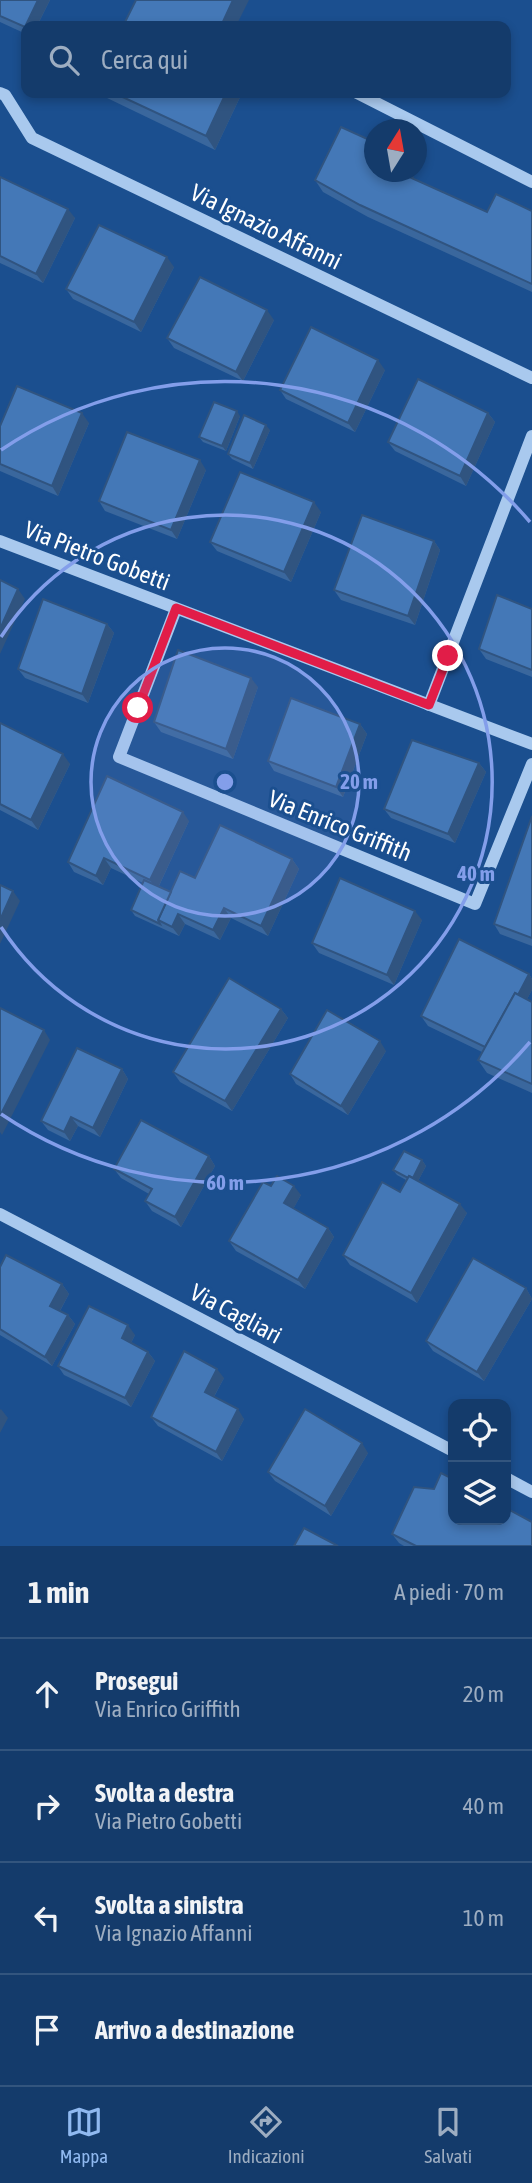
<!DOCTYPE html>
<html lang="it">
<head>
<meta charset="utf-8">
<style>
	:root { --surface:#143b6b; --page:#214673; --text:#f1f3f6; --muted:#9dadc1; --line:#33557e; --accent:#90b9f0 }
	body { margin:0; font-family:"Asap Condensed",sans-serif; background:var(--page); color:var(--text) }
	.controls { position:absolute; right:21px; bottom:21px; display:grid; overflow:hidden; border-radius:14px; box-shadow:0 4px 10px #0003 }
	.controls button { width:63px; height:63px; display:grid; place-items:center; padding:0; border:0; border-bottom:2px solid var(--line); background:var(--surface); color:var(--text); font:35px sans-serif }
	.compass { position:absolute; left:364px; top:119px; width:63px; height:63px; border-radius:50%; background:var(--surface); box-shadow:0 4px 10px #0003; rotate:11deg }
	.stop { position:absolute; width:21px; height:21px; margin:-16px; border:5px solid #e11d48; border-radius:50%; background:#fff }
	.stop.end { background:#e11d48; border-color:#fff; box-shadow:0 2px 7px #0008 }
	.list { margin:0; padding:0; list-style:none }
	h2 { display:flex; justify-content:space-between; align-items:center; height:91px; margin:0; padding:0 28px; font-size:30px }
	h2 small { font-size:23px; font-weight:400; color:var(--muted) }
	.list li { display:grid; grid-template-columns:46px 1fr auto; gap:21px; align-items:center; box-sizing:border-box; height:112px; padding:0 28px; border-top:2px solid var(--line) }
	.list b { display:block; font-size:26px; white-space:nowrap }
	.list p { margin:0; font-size:23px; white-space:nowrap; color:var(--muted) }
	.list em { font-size:23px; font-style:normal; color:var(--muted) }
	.icon { flex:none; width:38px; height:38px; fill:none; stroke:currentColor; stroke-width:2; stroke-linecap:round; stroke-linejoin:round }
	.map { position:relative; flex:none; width:532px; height:1546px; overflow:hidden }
	.search { position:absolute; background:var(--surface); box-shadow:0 4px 10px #0003; left:21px; right:21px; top:21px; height:77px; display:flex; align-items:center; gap:18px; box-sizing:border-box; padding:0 24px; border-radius:14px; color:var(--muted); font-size:26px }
	.sheet { height:539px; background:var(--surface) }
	nav { display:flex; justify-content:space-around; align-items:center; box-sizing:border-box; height:98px; border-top:2px solid var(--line); background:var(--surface); font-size:19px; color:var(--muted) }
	nav a { display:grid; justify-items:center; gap:4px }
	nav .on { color:var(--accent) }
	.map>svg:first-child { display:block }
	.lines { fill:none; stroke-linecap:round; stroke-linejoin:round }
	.minor { stroke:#a9c9ee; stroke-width:12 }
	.wall { fill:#3a679d }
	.shaded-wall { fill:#305480 }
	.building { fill:#4478b7; stroke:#305480; stroke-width:2 }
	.route { stroke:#e11d48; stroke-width:9 }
	.ring { fill:none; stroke:#839eea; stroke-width:3.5 }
	.labels { text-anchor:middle; stroke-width:6; stroke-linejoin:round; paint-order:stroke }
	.street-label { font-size:24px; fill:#fff; stroke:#1b4f8f }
	.centre { fill:#839eea; stroke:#1b4f8f; stroke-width:3.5 }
	.ring-label { font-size:21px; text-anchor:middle; font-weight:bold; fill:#839eea; stroke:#1b4f8f; stroke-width:6; stroke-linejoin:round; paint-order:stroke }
</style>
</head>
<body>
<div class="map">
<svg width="532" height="1546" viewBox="0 0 532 1546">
	<rect width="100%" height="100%" fill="#1b4f8f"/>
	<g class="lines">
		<g class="minor">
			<path d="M0,93l5,2 27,43 500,240"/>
			<path d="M357,93l175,89"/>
			<path d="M0,541l532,203"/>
			<path d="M176,609l-57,148 356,147 57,-140"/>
			<path d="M429,705l103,-269"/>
			<path d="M0,1214l453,237"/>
			<path d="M506,1478l26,14"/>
		</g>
	</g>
	<g class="wall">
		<path d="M0,0h50l-13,26h-11v8l-26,-12z"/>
		<path d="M102,93h140l-27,57 -110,-53z"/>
		<path d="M0,177l75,41 -32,65 -43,-20z"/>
		<path d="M414,179l73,33 45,-1v81l-164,-75 -45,-25 -8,-12z"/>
		<path d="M174,267l-33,65 -68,-33 -7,-10z"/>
		<path d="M274,320l-31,61 -69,-33 -7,-10z"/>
		<path d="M385,370l-30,62 -69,-33 -6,-9z"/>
		<path d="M488,413l7,9 -29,64 -71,-35 -7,-9z"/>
		<path d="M240,416l-14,35 -23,-9 -4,-5z"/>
		<path d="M89,423l-31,73 -58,-25v-45z"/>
		<path d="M270,430l-17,39 -21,-10 -4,-5z"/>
		<path d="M206,470l-29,69 -72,-28 -6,-10z"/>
		<path d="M321,512l-30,70 -74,-31 -7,-9z"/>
		<path d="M434,541l6,9 -25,75 -74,-25 -7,-10z"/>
		<path d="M532,609v68l-46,-18 -7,-10z"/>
		<path d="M107,624l7,9 -26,70 -63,-25 -7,-9z"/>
		<path d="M258,687l-25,72 -72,-27 -7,-10z"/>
		<path d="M0,723l70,41 -32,66 -38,-20z"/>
		<path d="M360,724l7,10 -24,63 -69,-26 -6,-10z"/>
		<path d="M479,763l7,9 -31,71 -64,-25 -7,-9z"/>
		<path d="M532,816v130l-32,-12 -6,-10z"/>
		<path d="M189,821l-30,65 12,6 24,-14 97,-19 7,10 -31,67 -37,-18 -11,22 -35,-16 -6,12 -44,-20 -4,-6 12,-27 -32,-15 -8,17 -29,-13 -6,-10z"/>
		<path d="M422,920l-28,65 -75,-32 -7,-10z"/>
		<path d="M529,974l3,5v11l-5,9 5,3v91l-45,-20 -9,-13 4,-8 -54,-26 -7,-10z"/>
		<path d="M281,1009l7,9 -56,93 -52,-29 -7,-10z"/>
		<path d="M386,1051l-38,64 -52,-31 -6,-10z"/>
		<path d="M122,1069l6,10 -28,58 -22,-11 -8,15 -22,-11 -7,-9z"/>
		<path d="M209,1156l6,10 -34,61 -29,-16 -7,-10 4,-7 -28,-16 -7,-9z"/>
		<path d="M422,1160l4,6 -8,15 49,32 -50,90 -67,-38 -7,-10 57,-63 6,-12 -9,-5 -4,-5z"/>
		<path d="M271,1186l30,9 -8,14 35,19 6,9 -29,52 -69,-38 -7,-10z"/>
		<path d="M0,1267l62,17 7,10 -9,17 8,4 7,9 -23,42 -52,-31z"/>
		<path d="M526,1288l6,11 -48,82 -51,-30 -7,-10z"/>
		<path d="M135,1335l-4,8 17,9 7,9 -24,46 -67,-32 -6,-9z"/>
		<path d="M224,1378l-10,19 30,22 -22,42 -64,-35 -7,-9z"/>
		<path d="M368,1453l-37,63 -56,-35 -7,-9z"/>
		<path d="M392,1534l140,12h-128l-5,-3z"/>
	</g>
	<g class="shaded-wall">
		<path d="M38,0h12l-13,26h-11v3l-1,-2z"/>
		<path d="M233,0h16l-13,26h-15z"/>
		<path d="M226,93h16l-27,57 -9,-14z"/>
		<path d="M405,172h9l-1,15 -8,-12z"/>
		<path d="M68,209l7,9 -32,65 -7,-9z"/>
		<path d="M167,257l7,10 -33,65 -7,-10z"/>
		<path d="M267,310l7,10 -31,61 -7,-9z"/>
		<path d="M378,360l7,10 -30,62 -7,-9z"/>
		<path d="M237,411l3,5 -14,35 -4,-5z"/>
		<path d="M82,413l7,10 -31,73 -6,-10z"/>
		<path d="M488,413l7,9 -29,64 -6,-10z"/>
		<path d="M266,425l4,5 -17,39 -3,-6z"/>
		<path d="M200,460l6,10 -29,69 -6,-9z"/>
		<path d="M314,502l7,10 -30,70 -7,-10z"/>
		<path d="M434,541l6,9 -25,75 -7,-9z"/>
		<path d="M18,589l7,10 -25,55v-25z"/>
		<path d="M107,624l7,9 -26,70 -6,-9z"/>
		<path d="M251,678l7,9 -25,72 -7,-10z"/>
		<path d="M360,724l7,10 -24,63 -7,-10z"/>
		<path d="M63,754l7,10 -32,66 -7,-10z"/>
		<path d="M479,763l7,9 -31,71 -7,-9z"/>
		<path d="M183,812l6,9 -32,69 -7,-10z"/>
		<path d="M104,858l7,10 -8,17 -7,-9z"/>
		<path d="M292,859l7,10 -31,67 -7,-10z"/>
		<path d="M13,891l7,10 -20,43v-24z"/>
		<path d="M224,908l7,10 -11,22 -7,-10z"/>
		<path d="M415,911l7,9 -28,65 -7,-10z"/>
		<path d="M178,914l7,10 -6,12 -7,-9z"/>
		<path d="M529,974l3,5v11l-37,68 -7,-9z"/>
		<path d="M281,1009l7,9 -56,93 -7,-10z"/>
		<path d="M44,1030l6,10 -48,95 -2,-3v-16z"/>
		<path d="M380,1041l6,10 -38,64 -7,-9z"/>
		<path d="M122,1069l6,10 -28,58 -7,-9z"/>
		<path d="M71,1117l7,9 -8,15 -6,-9z"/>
		<path d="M209,1156l6,10 -34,61 -6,-10z"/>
		<path d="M422,1160l4,6 -10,19 -4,-5z"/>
		<path d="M294,1186l7,9 -10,18 -7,-10z"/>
		<path d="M460,1204l7,9 -50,90 -6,-10z"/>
		<path d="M328,1228l6,9 -29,52 -7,-9z"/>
		<path d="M62,1284l7,10 -12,22 -7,-10z"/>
		<path d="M526,1288l6,11 -48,82 -7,-9z"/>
		<path d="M68,1315l7,9 -23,42 -7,-9z"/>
		<path d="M128,1325l7,10 -6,12 -7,-9z"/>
		<path d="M148,1352l7,9 -24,46 -6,-9z"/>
		<path d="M217,1369l7,9 -13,24 -6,-10z"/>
		<path d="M1,1409l7,9 -8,15v-23z"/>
		<path d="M238,1409l6,10 -22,42 -6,-9z"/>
		<path d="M362,1443l6,10 -37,63 -6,-10z"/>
	</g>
	<g class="building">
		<path d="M0,0h38l-13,27 -25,-11z"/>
		<path d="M136,0h97l-12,26h-98z"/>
		<path d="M114,93h112l-20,43z"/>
		<path d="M341,127l33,15v30h31v3l82,37 9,-18 36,17v73l-172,-79 -45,-25z"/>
		<path d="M0,177l68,32 -32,65 -36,-18z"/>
		<path d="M99,225l68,32 -33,65 -68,-33z"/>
		<path d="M200,277l67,33 -31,62 -69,-34z"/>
		<path d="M311,327l67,33 -30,63 -68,-33z"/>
		<path d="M418,379l70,34 -28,63 -72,-34z"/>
		<path d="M17,386l65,27 -30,73 -52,-22v-38z"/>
		<path d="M214,402l23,9 -15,35 -23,-9z"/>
		<path d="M244,415l22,10 -16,38 -22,-9z"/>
		<path d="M127,432l73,28 -29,70 -72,-29z"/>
		<path d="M240,472l74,30 -30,70 -74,-30z"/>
		<path d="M362,515l72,26 -26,75 -74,-26z"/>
		<path d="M0,580l18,9 -18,40z"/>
		<path d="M497,595l35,14v61l-53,-21z"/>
		<path d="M43,599l64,25 -25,70 -64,-25z"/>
		<path d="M178,650l73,28 -25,71 -72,-27z"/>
		<path d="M291,698l69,26 -24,63 -68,-26z"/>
		<path d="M0,723l63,31 -32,66 -31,-16z"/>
		<path d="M412,740l67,23 -31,71 -64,-25z"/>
		<path d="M107,776l76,36 -33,68 -46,-22 -8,18 -28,-14z"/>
		<path d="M532,816v122l-38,-14z"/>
		<path d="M220,825l72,34 -31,67 -37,-18 -11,22 -35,-16 -6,13 -14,-7 22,-49 15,7z"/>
		<path d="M340,878l75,33 -28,64 -75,-32z"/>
		<path d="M144,880l27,12 -13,28 2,4 -29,-14z"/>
		<path d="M0,885l13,6 -13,29z"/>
		<path d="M459,939l70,35 -11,21 -3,-2 -30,54 -64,-31z"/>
		<path d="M229,978l52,31 -56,92 -52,-29z"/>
		<path d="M515,993l17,9v82l-54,-24z"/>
		<path d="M0,1008l44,22 -44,86z"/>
		<path d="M327,1010l53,31 -39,65 -51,-32z"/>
		<path d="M77,1048l45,21 -29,59 -22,-11 -7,15 -23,-11z"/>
		<path d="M141,1120l68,36 -34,61 -30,-16 7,-12 -38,-20z"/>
		<path d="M404,1151l18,9 -9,18 -4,-2 -1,2 -15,-8z"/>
		<path d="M277,1176l17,10 -10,17 44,25 -30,52 -69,-39 34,-59 8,4z"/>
		<path d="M409,1176l51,28 -49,89 -68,-38 39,-73 18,10z"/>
		<path d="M6,1255l56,29 -12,22 18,9 -23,42 -45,-28v-62z"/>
		<path d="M473,1258l53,30 -49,84 -51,-31z"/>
		<path d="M89,1306l39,19 -6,13 26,14 -23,46 -67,-32z"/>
		<path d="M184,1351l33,18 -12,23 33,17 -22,43 -65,-35z"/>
		<path d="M305,1409l57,34 -37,63 -57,-34z"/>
		<path d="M441,1473l12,6v41h53v-12l26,14v24h-116l-24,-12 22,-47 20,2z"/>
		<path d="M304,1528l34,18h-44z"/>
	</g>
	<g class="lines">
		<path class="route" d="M138,708l38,-100 253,97 19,-49"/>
	</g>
	<circle cx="225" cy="782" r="134" fill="#839eea" fill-opacity=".12"/>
	<g class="ring">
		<circle cx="225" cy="782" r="134"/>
		<path d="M1 637A267 267 0 1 1 1 927"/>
		<path d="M530 1042A401 401 0 0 1 1 1114M1 450A401 401 0 0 1 530 522"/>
	</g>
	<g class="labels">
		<g class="street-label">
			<text transform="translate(266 227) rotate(26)" y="8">Via Ignazio Affanni</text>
			<text transform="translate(97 556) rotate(21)" y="8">Via Pietro Gobetti</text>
			<text transform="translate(340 826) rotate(22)" y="8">Via Enrico Griffith</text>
			<text transform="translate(236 1314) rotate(28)" y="8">Via Cagliari</text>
		</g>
	</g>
	<circle cx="225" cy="782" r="10" class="centre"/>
	<g class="ring-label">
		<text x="359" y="789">20 m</text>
		<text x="476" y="881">40 m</text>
		<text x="225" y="1190">60 m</text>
	</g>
</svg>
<div class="controls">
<button><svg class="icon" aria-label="locate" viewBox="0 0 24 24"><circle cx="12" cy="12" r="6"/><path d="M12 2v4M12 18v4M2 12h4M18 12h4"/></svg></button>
<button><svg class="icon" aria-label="layers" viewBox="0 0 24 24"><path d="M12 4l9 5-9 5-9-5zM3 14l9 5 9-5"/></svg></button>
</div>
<svg class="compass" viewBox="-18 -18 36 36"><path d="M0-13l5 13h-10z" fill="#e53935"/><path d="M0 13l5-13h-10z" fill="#9dadc1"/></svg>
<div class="stop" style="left:138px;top:708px"></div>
<div class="stop end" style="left:448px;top:656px"></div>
<div class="search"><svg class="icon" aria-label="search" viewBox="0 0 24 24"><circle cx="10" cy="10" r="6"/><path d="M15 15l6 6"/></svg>Cerca qui</div>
</div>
<section class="sheet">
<h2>1 min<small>A piedi · 70 m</small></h2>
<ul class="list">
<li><svg class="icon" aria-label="ahead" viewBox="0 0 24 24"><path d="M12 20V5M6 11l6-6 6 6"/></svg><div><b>Prosegui</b><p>Via Enrico Griffith</p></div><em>20 m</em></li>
<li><svg class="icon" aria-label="right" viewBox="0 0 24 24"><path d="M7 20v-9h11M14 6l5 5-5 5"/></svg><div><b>Svolta a destra</b><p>Via Pietro Gobetti</p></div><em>40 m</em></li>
<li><svg class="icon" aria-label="left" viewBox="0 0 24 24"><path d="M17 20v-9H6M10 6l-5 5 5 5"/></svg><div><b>Svolta a sinistra</b><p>Via Ignazio Affanni</p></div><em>10 m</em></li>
<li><svg class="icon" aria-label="arrive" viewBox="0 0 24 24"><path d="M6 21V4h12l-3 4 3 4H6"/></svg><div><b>Arrivo a destinazione</b></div></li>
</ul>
</section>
<nav>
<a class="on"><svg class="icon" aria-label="map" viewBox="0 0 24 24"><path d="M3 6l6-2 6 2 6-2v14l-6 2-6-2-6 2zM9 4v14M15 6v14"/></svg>Mappa</a>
<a><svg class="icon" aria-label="directions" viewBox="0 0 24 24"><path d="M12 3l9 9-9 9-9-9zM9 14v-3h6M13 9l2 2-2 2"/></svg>Indicazioni</a>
<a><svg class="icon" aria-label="saved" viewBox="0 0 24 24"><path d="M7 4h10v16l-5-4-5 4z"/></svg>Salvati</a>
</nav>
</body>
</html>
